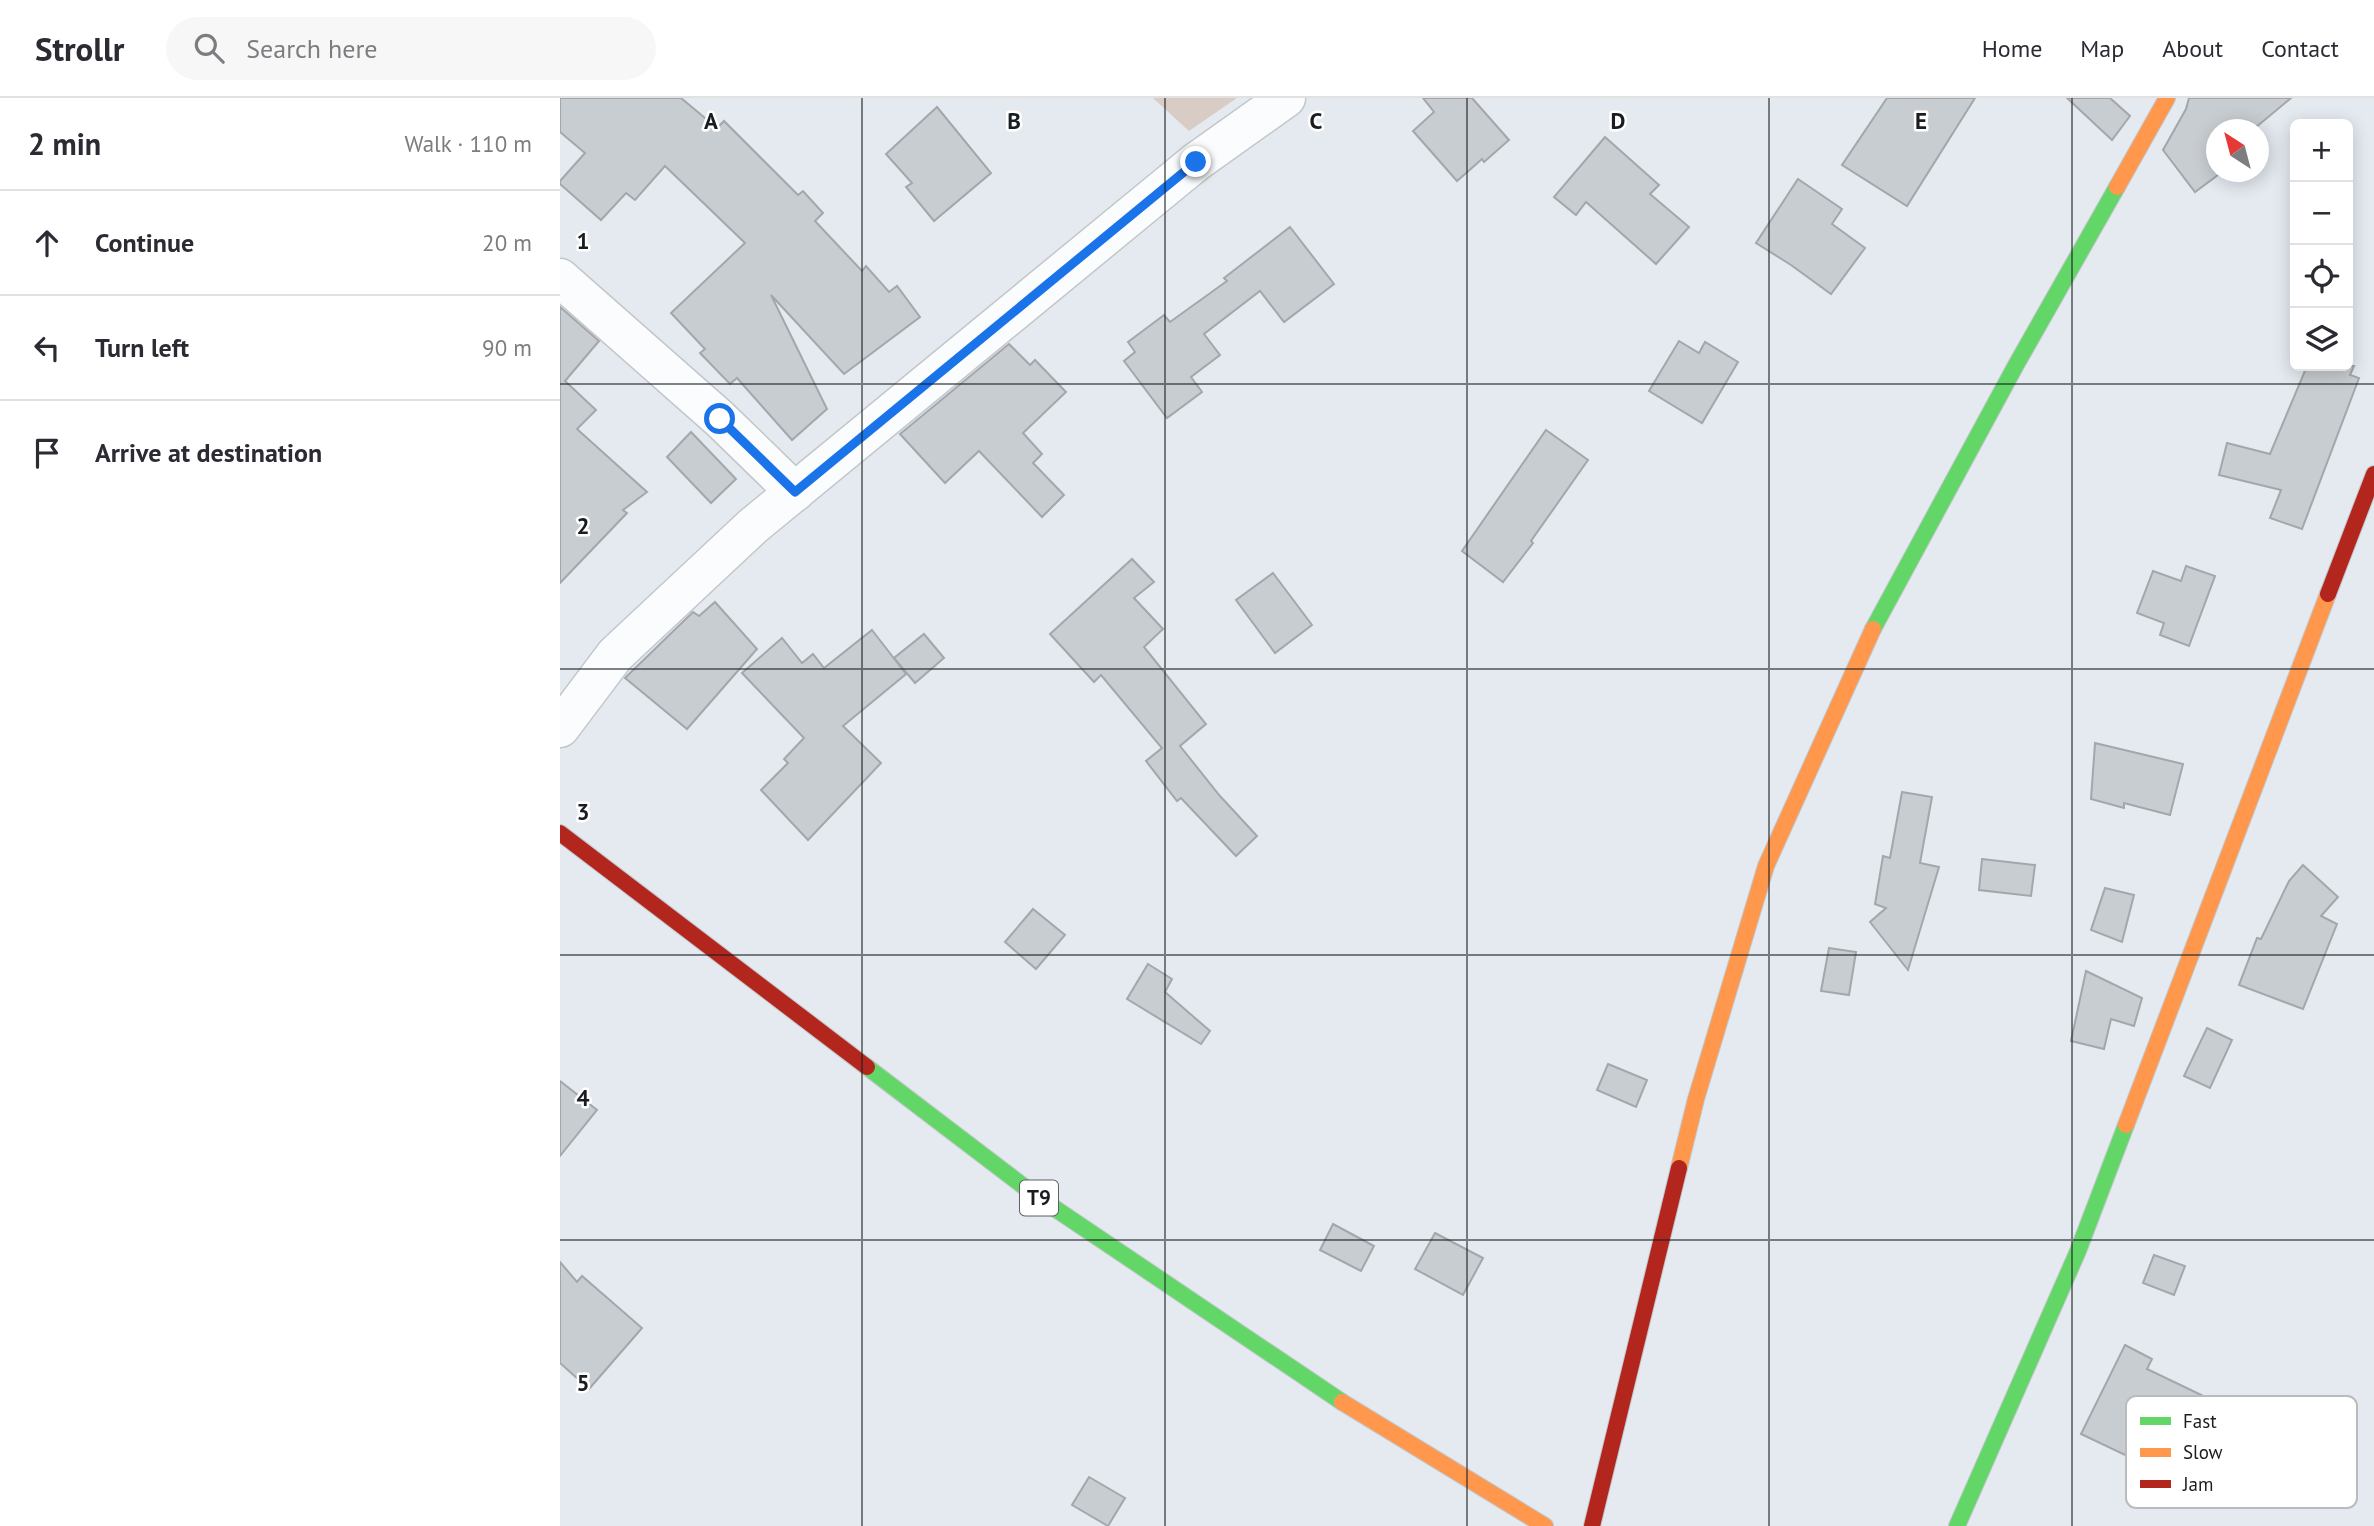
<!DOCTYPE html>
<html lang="en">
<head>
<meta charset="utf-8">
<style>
	:root { --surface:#fff; --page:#f7f7f7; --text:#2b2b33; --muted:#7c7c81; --line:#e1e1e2 }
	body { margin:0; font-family:"PT Sans",sans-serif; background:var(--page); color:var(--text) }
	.controls { position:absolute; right:21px; top:21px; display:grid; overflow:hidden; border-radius:10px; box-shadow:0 4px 18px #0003 }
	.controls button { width:63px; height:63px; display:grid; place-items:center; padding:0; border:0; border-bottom:2px solid var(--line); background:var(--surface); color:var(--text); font:35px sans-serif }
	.compass { position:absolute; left:1646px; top:21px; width:63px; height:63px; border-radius:50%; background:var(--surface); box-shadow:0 4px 18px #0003; rotate:324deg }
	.stop { position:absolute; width:21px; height:21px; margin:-16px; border:5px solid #1a73e8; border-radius:50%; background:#fff }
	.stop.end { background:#1a73e8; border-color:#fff; box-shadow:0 2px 7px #0008 }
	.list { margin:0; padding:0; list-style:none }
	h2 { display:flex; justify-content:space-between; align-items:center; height:91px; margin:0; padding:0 28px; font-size:30px }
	h2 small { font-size:23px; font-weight:400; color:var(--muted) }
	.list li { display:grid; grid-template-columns:46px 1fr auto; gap:21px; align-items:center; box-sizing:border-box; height:105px; padding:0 28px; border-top:2px solid var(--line) }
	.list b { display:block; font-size:26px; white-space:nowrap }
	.list em { font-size:23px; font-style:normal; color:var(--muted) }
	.icon { flex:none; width:38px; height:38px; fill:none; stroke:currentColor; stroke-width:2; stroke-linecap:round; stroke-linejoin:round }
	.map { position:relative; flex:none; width:1814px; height:1428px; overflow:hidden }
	header { display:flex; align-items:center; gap:42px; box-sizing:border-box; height:98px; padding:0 35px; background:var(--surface); border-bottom:2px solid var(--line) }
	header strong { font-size:33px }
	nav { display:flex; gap:38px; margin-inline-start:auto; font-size:24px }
	.search { width:490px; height:63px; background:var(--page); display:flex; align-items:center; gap:18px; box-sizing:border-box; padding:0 24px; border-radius:38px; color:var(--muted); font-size:26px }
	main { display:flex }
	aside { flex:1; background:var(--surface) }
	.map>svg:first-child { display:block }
	.forest { fill:#d9ccc5 }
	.building { fill:#c8cdd1; stroke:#a3a7ab; stroke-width:2 }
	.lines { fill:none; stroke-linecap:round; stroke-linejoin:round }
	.street-casing { stroke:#c2c7cb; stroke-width:41 }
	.fast-casing { stroke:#c2c7cb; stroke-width:18 }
	.slow-casing { stroke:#c2c7cb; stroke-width:18 }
	.jam-casing { stroke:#c2c7cb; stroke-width:18 }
	.street { stroke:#fbfcfd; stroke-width:38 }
	.fast { stroke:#63d668; stroke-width:16 }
	.slow { stroke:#ff974d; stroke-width:16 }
	.jam { stroke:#b3261e; stroke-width:16 }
	.route { stroke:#1a73e8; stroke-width:9 }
	.grid { fill:none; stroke:#191d20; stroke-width:2; stroke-opacity:0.55 }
	.labels { text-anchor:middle; stroke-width:5; stroke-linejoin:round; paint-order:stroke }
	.shield { fill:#fff; stroke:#5e6163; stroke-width:2 }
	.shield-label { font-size:21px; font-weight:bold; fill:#191d20 }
	.key { fill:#fff; stroke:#babbbc; stroke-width:2 }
	.key-label { font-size:19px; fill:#191d20 }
	.grid-label { font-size:23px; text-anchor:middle; font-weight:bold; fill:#191d20; stroke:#fff; stroke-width:5; stroke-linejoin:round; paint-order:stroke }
</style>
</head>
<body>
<header>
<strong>Strollr</strong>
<div class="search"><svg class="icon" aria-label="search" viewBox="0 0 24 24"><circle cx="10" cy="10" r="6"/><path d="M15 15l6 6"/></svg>Search here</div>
<nav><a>Home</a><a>Map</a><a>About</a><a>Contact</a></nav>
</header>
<main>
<aside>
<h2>2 min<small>Walk · 110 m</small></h2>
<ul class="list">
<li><svg class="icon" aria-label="ahead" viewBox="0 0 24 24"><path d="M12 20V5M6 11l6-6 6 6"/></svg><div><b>Continue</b></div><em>20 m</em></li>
<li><svg class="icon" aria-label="left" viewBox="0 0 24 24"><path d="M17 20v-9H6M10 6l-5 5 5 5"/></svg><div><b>Turn left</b></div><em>90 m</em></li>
<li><svg class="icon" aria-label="arrive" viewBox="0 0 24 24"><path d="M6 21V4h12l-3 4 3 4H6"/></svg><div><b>Arrive at destination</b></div></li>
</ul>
</aside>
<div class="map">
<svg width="1814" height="1428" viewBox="0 0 1814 1428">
	<rect width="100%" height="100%" fill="#e4eaf0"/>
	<path class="forest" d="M593,0h84l-48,33z"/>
	<g class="building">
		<path d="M0,0h121l36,30 7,-7 74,74 5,-4 20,22 -8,8 47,50 4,-5 23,26 8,-6 23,31 -76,57 -73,-79 56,114 -35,31 -55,-62 -7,6 -30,-31 5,-4 -34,-36 74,-70 -80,-77 -30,34 -9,-7 -25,27 -41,-36v-3l25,-28 -25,-21z"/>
		<path d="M863,0h49l37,42 -25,22 -2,-3 -25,22 -44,-50 21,-19z"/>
		<path d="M1327,0h88l-68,108 -65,-41z"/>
		<path d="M1507,0h43l20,18 -18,24z"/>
		<path d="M1629,0h102l-36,30 1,2h-40v42h6l-27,20 -32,-42 23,-41z"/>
		<path d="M377,9l54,66 -57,48 -28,-34 6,-4 -26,-29z"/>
		<path d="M1045,39l54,48 -9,9 39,33 -33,37 -70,-62 -10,13 -22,-18z"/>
		<path d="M1238,81l44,30 -10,15 33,24 -34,46 -40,-29 -35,-22z"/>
		<path d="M730,129l44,57 -50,38 -24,-31 -56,43 16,21 -29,22 11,15 -35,26 -43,-57 11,-9 -7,-10 36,-27 6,7 57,-41 -3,-3z"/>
		<path d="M0,209l39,34 -34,40 31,29 -19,19 70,63 -24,18 4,3 -67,70z"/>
		<path d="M1119,243l20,12 6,-11 33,20 -36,61 -53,-32z"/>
		<path d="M449,246l21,21 5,-5 31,32 -43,41 19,21 -9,9 31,32 -22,22 -63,-66 -34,32 -45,-49z"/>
		<path d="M1747,268h47l-4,9 9,3 -57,151 -32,-11 11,-28 -62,-15 8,-32 43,11z"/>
		<path d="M986,332l42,30 -57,81 2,2 -30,39 -41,-31z"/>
		<path d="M131,334l45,47 -25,24 -44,-46z"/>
		<path d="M572,461l22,23 -20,16 29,31 -19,18 62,77 -26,22 40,50 37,40 -21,20 -55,-58 -4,3 -31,-40 16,-13 -61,-73 -7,7 -44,-48z"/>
		<path d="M1626,468l29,10 -26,70 -29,-11 4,-12 -27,-10 16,-42 28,10z"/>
		<path d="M713,475l39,52 -37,28 -39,-53z"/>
		<path d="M155,504l42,47 -70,80 -62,-51 68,-66 6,4z"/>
		<path d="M312,532l34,44 -63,52 38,37 -73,77 -47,-50 27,-27 -4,-4 20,-21 -62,-65 40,-35 20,25 11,-9 11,14z"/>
		<path d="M364,536l20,24 -29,25 -21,-25z"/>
		<path d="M1535,645l88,21 -13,51 -46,-12v5l-33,-9z"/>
		<path d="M1342,694l30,5 -12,66 19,4 -31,103 -38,-48 16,-14 -11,-4 8,-48 7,2z"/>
		<path d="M1422,761l53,6 -4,31 -52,-6z"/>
		<path d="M1743,767l35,32 -17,19 16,8 -34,85 -64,-24 18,-47 4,1 28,-58z"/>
		<path d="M1545,790l29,7 -12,47 -31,-12z"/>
		<path d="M473,811l32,26 -29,34 -31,-27z"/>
		<path d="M1269,850l27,4 -7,43 -28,-4z"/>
		<path d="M588,866l24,15 -7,13 45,39 -9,13 -74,-45z"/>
		<path d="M1526,873l56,27 -8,28 -23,-7 -7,30 -33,-8z"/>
		<path d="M1647,930l25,12 -22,48 -26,-12z"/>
		<path d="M1048,966l39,16 -11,27 -39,-17z"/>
		<path d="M0,983l37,29 -37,46z"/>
		<path d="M773,1126l41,22 -13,25 -41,-21z"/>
		<path d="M875,1135l48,25 -20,37 -48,-26z"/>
		<path d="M1594,1157l31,11 -11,29 -31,-12z"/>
		<path d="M0,1164l17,20 5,-6 60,52 -53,61 -29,-26z"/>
		<path d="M1565,1247l27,14 -5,10 96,46 -38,78 -124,-59z"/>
		<path d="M529,1379l36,21 -17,28 -36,-21z"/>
	</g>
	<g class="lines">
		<g class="street-casing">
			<g id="street">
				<path d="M0,180l160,141 75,73"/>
				<path d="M0,630l55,-73 138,-129 443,-364 90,-64"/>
			</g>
		</g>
		<g class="fast-casing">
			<g id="fast">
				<path d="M1313,531l143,-264 101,-178"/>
				<path d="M307,969l168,128 307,207"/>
				<path d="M1397,1428l121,-275 48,-126"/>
			</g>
		</g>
		<g class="slow-casing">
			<g id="slow">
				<path d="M1557,89l50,-89"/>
				<path d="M1566,1027l202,-531"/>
				<path d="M1119,1070l17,-69 70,-233 107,-237"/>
				<path d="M782,1304l203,124"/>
			</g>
		</g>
		<g class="jam-casing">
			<g id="jam">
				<path d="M1768,496l46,-120"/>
				<path d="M0,735l307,234"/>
				<path d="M1032,1428l87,-358"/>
			</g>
		</g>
		<use href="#street" class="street"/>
		<use href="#fast" class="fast"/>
		<use href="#slow" class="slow"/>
		<use href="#jam" class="jam"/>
	</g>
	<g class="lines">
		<path class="route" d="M160,321l75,73 401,-330"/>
	</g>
	<path class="grid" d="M302,0v1428M605,0v1428M907,0v1428M1209,0v1428M1512,0v1428M0,286h1814M0,571h1814M0,857h1814M0,1142h1814"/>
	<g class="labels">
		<rect class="shield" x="460" y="1082.5" width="38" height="35" rx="5"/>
		<g class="shield-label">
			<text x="479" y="1107">T9</text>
		</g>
	</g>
	<rect x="1566" y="1298" width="231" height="112" rx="10" class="key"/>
	<rect x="1580" y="1319" width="31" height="8" fill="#63d668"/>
	<rect x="1580" y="1350" width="31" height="9" fill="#ff974d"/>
	<rect x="1580" y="1382" width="31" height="8" fill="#b3261e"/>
	<g class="key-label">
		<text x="1623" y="1330">Fast</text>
		<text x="1623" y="1361">Slow</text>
		<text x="1623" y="1393">Jam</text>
	</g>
	<g class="grid-label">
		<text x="151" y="31">A</text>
		<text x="454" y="31">B</text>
		<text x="756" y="31">C</text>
		<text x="1058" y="31">D</text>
		<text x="1361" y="31">E</text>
		<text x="23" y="151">1</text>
		<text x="23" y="436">2</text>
		<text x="23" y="722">3</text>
		<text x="23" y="1008">4</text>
		<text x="23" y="1293">5</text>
	</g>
</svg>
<div class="controls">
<button>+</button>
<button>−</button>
<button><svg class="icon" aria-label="locate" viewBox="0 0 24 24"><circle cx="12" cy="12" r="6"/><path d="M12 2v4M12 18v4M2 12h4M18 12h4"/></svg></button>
<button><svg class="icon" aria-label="layers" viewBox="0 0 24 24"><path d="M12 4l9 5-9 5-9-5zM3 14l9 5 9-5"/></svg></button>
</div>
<svg class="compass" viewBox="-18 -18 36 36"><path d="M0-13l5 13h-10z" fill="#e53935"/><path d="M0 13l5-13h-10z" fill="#7c7c81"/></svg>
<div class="stop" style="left:160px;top:321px"></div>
<div class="stop end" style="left:636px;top:64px"></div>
</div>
</main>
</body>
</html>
